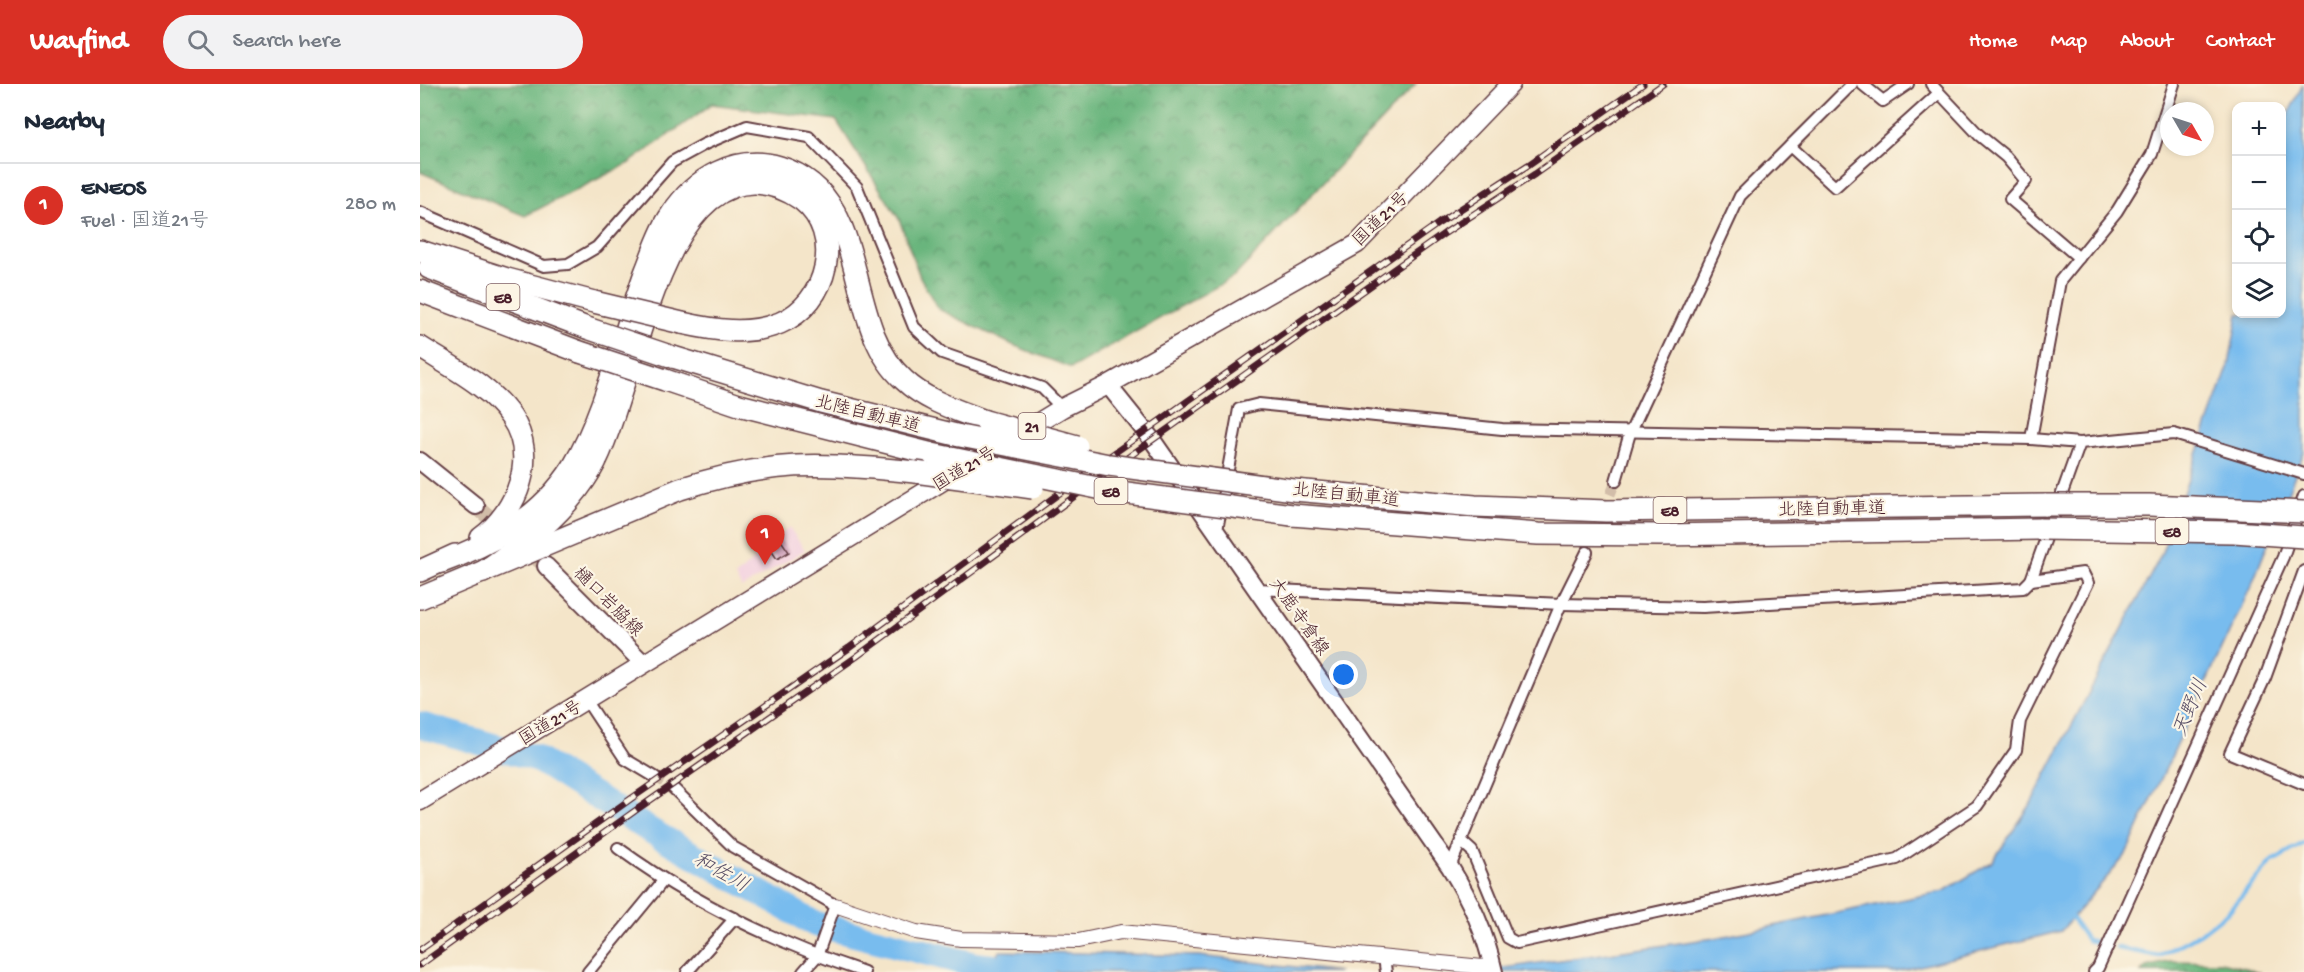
<!DOCTYPE html>
<html lang="en">
<head>
<meta charset="utf-8">
<style>
	:root { --surface:#fff; --page:#f2f2f3; --text:#1f2937; --muted:#747a83; --line:#e0e1e3; --accent:#d93025 }
	body { margin:0; font-family:"Gochi Hand","Klee One",sans-serif; background:var(--page); color:var(--text) }
	.controls { position:absolute; right:18px; top:18px; display:grid; overflow:hidden; border-radius:12px; box-shadow:0 3px 9px #0003 }
	.controls button { width:54px; height:54px; display:grid; place-items:center; padding:0; border:0; border-bottom:2px solid var(--line); background:var(--surface); color:var(--text); font:30px sans-serif }
	.compass { position:absolute; left:1740px; top:18px; width:54px; height:54px; border-radius:50%; background:var(--surface); box-shadow:0 3px 9px #0003; rotate:129deg }
	.you { position:absolute; left:924px; top:591px; width:21px; height:21px; margin:-15px; border:4px solid #fff; border-radius:50%; background:#1a73e8; box-shadow:0 0 0 9px #1a73e833 }
	.badge { display:grid; place-items:center; width:39px; height:39px; border-radius:50%; background:var(--accent); color:#fff; font-size:20px; font-weight:700 }
	.pin { position:absolute; translate:-50% -50px; filter:drop-shadow(0 2px 3px #0008) }
	.pin::after { content:''; position:absolute; top:32px; width:21px; height:18px; background:inherit; clip-path:polygon(0 0,100% 0,50% 100%) }
	.list { margin:0; padding:0; list-style:none }
	h2 { display:flex; justify-content:space-between; align-items:center; height:78px; margin:0; padding:0 24px; font-size:26px }
	h2 small { font-size:20px; font-weight:400; color:var(--muted) }
	.list li { display:grid; grid-template-columns:39px 1fr auto; gap:18px; align-items:center; box-sizing:border-box; height:84px; padding:0 24px; border-top:2px solid var(--line) }
	.list b { display:block; font-size:22px; white-space:nowrap }
	.list p { margin:0; font-size:20px; white-space:nowrap; color:var(--muted) }
	.list em { font-size:20px; font-style:normal; color:var(--muted) }
	.icon { flex:none; width:33px; height:33px; fill:none; stroke:currentColor; stroke-width:2; stroke-linecap:round; stroke-linejoin:round }
	.map { position:relative; flex:none; width:1884px; height:888px; overflow:hidden }
	header { display:flex; align-items:center; gap:36px; box-sizing:border-box; height:84px; padding:0 30px; background:var(--accent); color:#fff }
	header strong { font-size:28px }
	nav { display:flex; gap:33px; margin-inline-start:auto; font-size:21px }
	.search { width:420px; height:54px; background:var(--page); display:flex; align-items:center; gap:15px; box-sizing:border-box; padding:0 21px; border-radius:33px; color:var(--muted); font-size:22px }
	main { display:flex }
	aside { flex:1; background:var(--surface) }
	.map>svg:first-child { display:block }
	.built { fill:#f3cfe0 }
	.forest { fill:url(#forest-crowns); stroke:#5a6a54; stroke-width:1.5 }
	.water { fill:#78bcee; stroke:#616e8c; stroke-width:1.5 }
	.lines { fill:none; stroke-linecap:round; stroke-linejoin:round }
	.stream { stroke:#78bcee; stroke-width:4.5 }
	.river { stroke:#78bcee; stroke-width:26 }
	.building { fill:url(#building-back-hatch) }
	.minor-tunnel { stroke:#d2bda9; stroke-width:10; stroke-dasharray:10 5; stroke-linecap:butt }
	.secondary-tunnel { stroke:#d2bda9; stroke-width:16; stroke-dasharray:16 8; stroke-linecap:butt }
	.minor-casing { stroke:#643d43; stroke-width:14 }
	.tertiary-casing { stroke:#643d43; stroke-width:16 }
	.secondary-casing { stroke:#643d43; stroke-width:20 }
	.trunk-casing { stroke:#643d43; stroke-width:21 }
	.motorway-casing { stroke:#643d43; stroke-width:24 }
	.minor { stroke:#fff; stroke-width:10 }
	.tertiary { stroke:#fff; stroke-width:14 }
	.secondary { stroke:#fff; stroke-width:16 }
	.trunk { stroke:#fff; stroke-width:18 }
	.motorway { stroke:#fff; stroke-width:21 }
	.rail-casing { stroke:#4a1f2b; stroke-width:7 }
	.rail { stroke:#fcf5e5; stroke-width:4.5; stroke-dasharray:14; stroke-linecap:butt }
	.motorway-bridge-casing { stroke:#643d43; stroke-width:24; stroke-linecap:butt }
	.motorway-bridge { stroke:#fff; stroke-width:21 }
	.labels { text-anchor:middle; stroke-width:4.5; stroke-linejoin:round; paint-order:stroke }
	.shield { fill:#fcf5e5; stroke:#7f5f63; stroke-width:1.5 }
	.shield-label { font-size:16px; font-weight:bold; fill:#4a1f2b }
	.street-label { font-size:18px; fill:#4a1f2b; stroke:#fcf5e5 }
	.water-label { font-size:20px; font-style:italic; fill:#584e66; stroke:#fcf5e5 }
</style>
</head>
<body>
<header>
<strong>Wayfind</strong>
<div class="search"><svg class="icon" aria-label="search" viewBox="0 0 24 24"><circle cx="10" cy="10" r="6"/><path d="M15 15l6 6"/></svg>Search here</div>
<nav><a>Home</a><a>Map</a><a>About</a><a>Contact</a></nav>
</header>
<main>
<aside>
<h2>Nearby<small></small></h2>
<ul class="list">
<li><span class="badge">1</span><div><b>ENEOS</b><p>Fuel · 国道21号</p></div><em>280 m</em></li>
</ul>
</aside>
<div class="map">
<svg width="1884" height="888" viewBox="0 0 1884 888">
	<defs>
		<pattern id="forest-crowns" width="20" height="18" patternUnits="userSpaceOnUse" patternTransform="scale(1.5)"><rect width="20" height="18" fill="#69b57d"/><path d="M2 6a3 3 0 1 1 6 0M12 15a3 3 0 1 1 6 0" fill="none" stroke="#589367"/></pattern>
		<pattern id="building-back-hatch" width="6" height="6" patternUnits="userSpaceOnUse" patternTransform="scale(1.5)"><rect width="6" height="6" fill="#d39abe"/><path d="M-1 5l2 2M0 0l6 6M5-1l2 2" fill="none" stroke="#ad7d9b"/></pattern>
	</defs>
	<rect width="100%" height="100%" fill="#fcf5e5"/>
	<filter id="ink" filterUnits="userSpaceOnUse"><feTurbulence type="fractalNoise" baseFrequency=".0167" numOctaves="2"/><feDisplacementMap in="SourceGraphic" scale="12" xChannelSelector="R" yChannelSelector="G"/><feConvolveMatrix kernelMatrix="1 2 1 2 8 2 1 2 1" color-interpolation-filters="sRGB"/></filter>
	<filter id="wash" filterUnits="userSpaceOnUse"><feTurbulence type="fractalNoise" baseFrequency=".008" numOctaves="4" result="noise"/><feDisplacementMap in="SourceGraphic" scale="24" xChannelSelector="R" yChannelSelector="G"/><feGaussianBlur stdDeviation="1.35" result="paint"/><feColorMatrix in="noise" values="0 0 0 0 0 0 0 0 0 0 0 0 0 0 0 0 0 1.4 0 .05"/><feComposite in="paint" operator="in"/></filter>
	<g filter="url(#wash)">
		<rect width="100%" height="100%" fill="#f4e5c9"/>
		<path class="built" d="M369,443l16,23 -63,38 -7,-11z"/>
		<g class="forest">
			<path d="M0,0h996l-182,193 -163,91 -58,-23 -75,-36 -18,-32 -21,-58 -63,-99 -124,-16 -83,59 -104,53 -105,-44z"/>
			<path d="M1751,877l50,1 39,10h-119l5,-5z"/>
		</g>
		<g class="water">
			<path d="M1883,0l1,368 -52,132 -127,272 -64,75 -165,41h-420l239,-34 229,-47 48,-29 37,-55 132,-252 68,-190 9,-51h44v-187z"/>
			<path d="M580,867l199,5 141,16h-359z"/>
		</g>
		<g class="lines">
			<g class="stream">
				<path d="M1648,829l19,27 9,2"/>
				<path d="M1697,864l42,8 42,-23 26,-20 44,-51 33,-19"/>
			</g>
			<path class="river" d="M0,641l115,33 116,73 164,93 160,41 67,7"/>
		</g>
		<g id="blocks">
			<path class="building" d="M358,452l11,16 -12,7 -8,-12z"/>
		</g>
	</g>
	<g filter="url(#ink)">
		<use href="#blocks" fill-opacity="0" stroke="#643d43" stroke-width="1.5"/>
		<g class="lines">
			<g class="minor-tunnel">
				<path d="M1173,452l23,-55"/>
				<path d="M235,693l18,11"/>
			</g>
			<path class="secondary-tunnel" d="M56,422l70,60"/>
			<g class="minor-casing">
				<g id="minor">
					<path d="M1442,0l21,17 25,-17"/>
					<path d="M1511,0l48,51 27,22 20,24 -16,18 69,59"/>
					<path d="M1370,62l45,41 104,-94"/>
					<path d="M0,128l124,54 24,-2 29,-17 75,-85 33,-18 42,-18 62,11 48,50 57,140 28,26 100,35 20,20"/>
					<path d="M1611,355l29,-158 57,-70 35,-57 22,-70"/>
					<path d="M1196,397l14,-48 110,-237 112,-112"/>
					<path d="M797,446l22,-121 20,-5 243,25 529,10 49,4"/>
					<path d="M1884,487l-39,107 -35,75 74,31"/>
					<path d="M837,505l304,15 142,3 320,-19 8,-8"/>
					<path d="M166,616l39,59 30,18"/>
					<path d="M253,704l60,59 102,58 -18,51 -14,16"/>
					<path d="M1042,758l10,9 36,87 9,5 380,-84 80,-53 39,-56 4,-29 68,-138 -5,-10 -52,7 49,-137 94,-9 130,40"/>
					<path d="M198,764c74,54 159,95 246,124"/>
					<path d="M1030,783l111,-263 26,-52"/>
					<path d="M964,873l2,15"/>
					<path d="M168,888l75,-91"/>
					<path d="M267,888l48,-54"/>
					<path d="M1674,888l4,-4 185,-411 21,-61"/>
				</g>
			</g>
			<g class="tertiary-casing">
				<path id="tertiary" d="M415,821l81,27 45,7 117,2 43,-9 372,36"/>
			</g>
			<g class="secondary-casing">
				<g id="secondary">
					<path d="M688,301l45,56 297,426c21,34 35,65 44,105"/>
					<path d="M0,377l56,45"/>
					<path d="M126,482l98,98"/>
				</g>
			</g>
			<g class="trunk-casing">
				<path id="trunk" d="M0,717l642,-393 46,-23 249,-141 154,-160"/>
			</g>
			<g class="motorway-casing">
				<g id="motorway">
					<path d="M0,167l87,28 87,23"/>
					<path d="M9,184l158,60"/>
					<path d="M0,207l160,61"/>
					<path d="M0,263c31,20 70,39 91,70 28,40 6,95 -30,121"/>
					<path d="M253,273l148,45 139,34"/>
					<path d="M245,296l74,25 193,49"/>
					<path d="M874,406l181,16 131,5 440,-6"/>
					<path d="M872,431l246,19 124,1 378,-6"/>
					<path d="M22,478c54,-20 100,-46 131,-95 32,-53 50,-134 72,-194 8,-19 14,-41 26,-58 24,-37 64,-61 109,-48 94,29 60,156 124,213 22,21 53,30 81,41"/>
					<path d="M0,487l35,-16"/>
					<path d="M63,488c41,-28 82,-58 108,-102 41,-69 64,-290 165,-287 17,1 32,7 46,17 43,34 26,103 -22,123 -31,13 -67,7 -98,0"/>
					<path d="M0,514l260,-109c89,-29 143,-27 235,-17"/>
				</g>
			</g>
			<use href="#minor" class="minor"/>
			<use href="#tertiary" class="tertiary"/>
			<use href="#secondary" class="secondary"/>
			<use href="#trunk" class="trunk"/>
			<use href="#motorway" class="motorway"/>
			<g class="rail-casing">
				<g id="rail">
					<path d="M0,866l212,-152 217,-150 261,-192 329,-233 89,-58 115,-81"/>
					<path d="M0,881l219,-157 217,-151 261,-192 328,-232 90,-59 128,-90"/>
				</g>
			</g>
			<use href="#rail" class="rail"/>
			<g class="motorway-bridge-casing">
				<g id="motorway-bridge">
					<path d="M174,218l88,21"/>
					<path d="M167,244l86,29"/>
					<path d="M160,268l85,28"/>
					<path d="M565,337l92,25"/>
					<path d="M540,352l149,29 185,25"/>
					<path d="M512,370l180,37 180,24"/>
					<path d="M495,388l118,16"/>
					<path d="M1626,421h103l155,7"/>
					<path d="M1620,445l194,3 70,5"/>
				</g>
			</g>
			<use href="#motorway-bridge" class="motorway-bridge"/>
		</g>
	</g>
	<g class="labels">
		<g class="shield">
			<rect x="66.5" y="200" width="33" height="26" rx="4.5"/>
			<rect x="598.5" y="329" width="27" height="26" rx="4.5"/>
			<rect x="674.5" y="394" width="33" height="26" rx="4.5"/>
			<rect x="1233.5" y="413" width="33" height="26" rx="4.5"/>
			<rect x="1735.5" y="434" width="33" height="26" rx="4.5"/>
		</g>
		<g class="shield-label">
			<text x="83" y="219">E8</text>
			<text x="612" y="348">21</text>
			<text x="691" y="413">E8</text>
			<text x="1250" y="432">E8</text>
			<text x="1752" y="453">E8</text>
		</g>
		<g class="street-label">
			<text transform="translate(960 134) rotate(-44)" y="6">国道21号</text>
			<text transform="translate(448 329) rotate(14)" y="6">北陸自動車道</text>
			<text transform="translate(544 384) rotate(-31)" y="6">国道21号</text>
			<text transform="translate(926 410) rotate(6)" y="6">北陸自動車道</text>
			<text transform="translate(1412 424) rotate(-1)" y="6">北陸自動車道</text>
			<text transform="translate(189 517) rotate(45)" y="6">樋口岩脇線</text>
			<text transform="translate(880 532) rotate(55)" y="6">大鹿寺倉線</text>
			<text transform="translate(130 638) rotate(-31)" y="6">国道21号</text>
		</g>
		<g class="water-label">
			<text transform="translate(1769 623) rotate(-67)" y="7">天野川</text>
			<text transform="translate(302 787) rotate(30)" y="7">和佐川</text>
		</g>
	</g>
</svg>
<div class="controls">
<button>+</button>
<button>−</button>
<button><svg class="icon" aria-label="locate" viewBox="0 0 24 24"><circle cx="12" cy="12" r="6"/><path d="M12 2v4M12 18v4M2 12h4M18 12h4"/></svg></button>
<button><svg class="icon" aria-label="layers" viewBox="0 0 24 24"><path d="M12 4l9 5-9 5-9-5zM3 14l9 5 9-5"/></svg></button>
</div>
<svg class="compass" viewBox="-18 -18 36 36"><path d="M0-13l5 13h-10z" fill="#e53935"/><path d="M0 13l5-13h-10z" fill="#747a83"/></svg>
<div class="you"></div>
<div class="pin badge" style="left:345px;top:481px">1</div>
</div>
</main>
</body>
</html>
